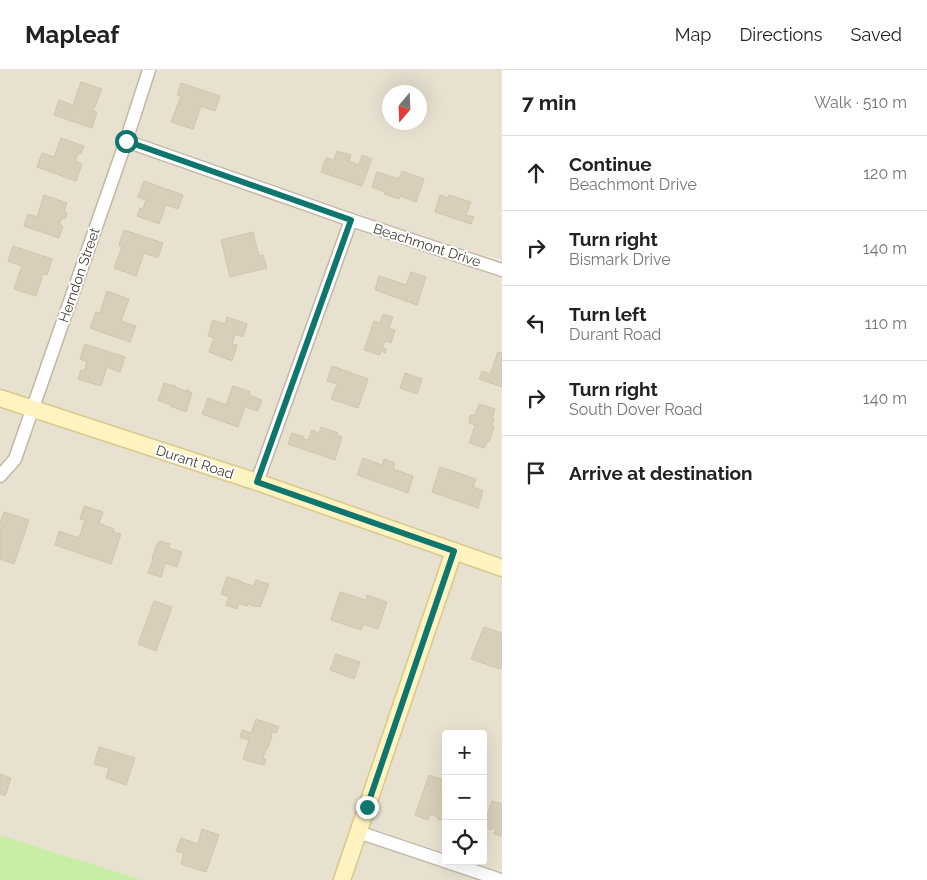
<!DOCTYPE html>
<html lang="en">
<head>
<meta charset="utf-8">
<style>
	:root { --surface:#fff; --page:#f2f2f2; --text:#222; --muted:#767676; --line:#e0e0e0 }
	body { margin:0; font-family:Raleway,sans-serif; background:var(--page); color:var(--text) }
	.controls { position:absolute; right:15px; bottom:15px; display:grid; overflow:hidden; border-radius:5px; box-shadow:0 5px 20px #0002 }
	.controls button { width:45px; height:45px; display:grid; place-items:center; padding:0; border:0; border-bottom:1px solid var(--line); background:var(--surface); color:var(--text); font:25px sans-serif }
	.compass { position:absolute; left:382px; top:15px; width:45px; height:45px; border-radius:50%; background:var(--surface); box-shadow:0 5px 20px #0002; rotate:199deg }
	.stop { position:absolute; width:15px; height:15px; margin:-11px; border:4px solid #0f766e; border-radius:50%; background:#fff }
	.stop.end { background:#0f766e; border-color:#fff; box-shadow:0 1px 5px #0008 }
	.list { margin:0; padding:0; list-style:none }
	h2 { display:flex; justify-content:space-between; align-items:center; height:65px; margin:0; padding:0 20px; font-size:21px }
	h2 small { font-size:16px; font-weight:400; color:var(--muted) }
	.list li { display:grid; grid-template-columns:32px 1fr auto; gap:15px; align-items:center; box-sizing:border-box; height:75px; padding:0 20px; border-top:1px solid var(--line) }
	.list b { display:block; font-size:19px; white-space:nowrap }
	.list p { margin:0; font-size:16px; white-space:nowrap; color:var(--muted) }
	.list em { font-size:16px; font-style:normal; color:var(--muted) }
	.icon { flex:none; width:28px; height:28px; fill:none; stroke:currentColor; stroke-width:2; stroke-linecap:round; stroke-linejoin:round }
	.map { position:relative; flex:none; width:502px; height:810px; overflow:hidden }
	header { display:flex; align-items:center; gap:30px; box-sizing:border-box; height:70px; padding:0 25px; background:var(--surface); border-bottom:1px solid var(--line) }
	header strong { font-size:24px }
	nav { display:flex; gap:28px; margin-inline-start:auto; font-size:18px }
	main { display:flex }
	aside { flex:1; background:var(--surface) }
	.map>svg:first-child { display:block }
	.residential { fill:#e8e1d0; fill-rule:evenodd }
	.green { fill:#c9eda6 }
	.building { fill:#d9ceb9; stroke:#d2c4a9 }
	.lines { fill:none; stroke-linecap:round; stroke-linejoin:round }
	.street-casing { stroke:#c0b7a4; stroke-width:15 }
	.secondary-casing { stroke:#d9c88c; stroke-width:19 }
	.street { stroke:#fff; stroke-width:12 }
	.secondary { stroke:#fff3c1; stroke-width:16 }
	.route { stroke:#0f766e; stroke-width:6 }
	.labels { text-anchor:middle; stroke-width:4; stroke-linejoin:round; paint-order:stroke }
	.street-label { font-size:14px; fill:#463f32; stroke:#fff }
</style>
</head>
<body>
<header>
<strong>Mapleaf</strong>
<nav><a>Map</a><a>Directions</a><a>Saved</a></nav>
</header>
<main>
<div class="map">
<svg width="502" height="810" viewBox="0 0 502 810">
	<rect width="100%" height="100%" fill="#f3efe2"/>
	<g class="residential">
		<path d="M0,0h142l-22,68 -92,262 -28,-10z"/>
		<path d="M156,0h346v190l-21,-5 -127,-42 -219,-77zM390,22h30v30h-30z"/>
		<path d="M130,80l213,75 -90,248 -212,-69z"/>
		<path d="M355,159l147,49 -1,282 -235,-83z"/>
		<path d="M0,336l23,8 -14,41 -9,11z"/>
		<path d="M36,348l219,71 190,67 -111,324h-191l-143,-45v-350l21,-24z"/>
		<path d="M458,491l44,15v296l-33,-11h14v-127h-37v119l-79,-26z"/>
		<path d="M362,771l115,39h-128z"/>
	</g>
	<path class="green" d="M0,765l143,45h-143z"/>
	<g class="building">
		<path d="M81,12l21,7 -9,22 4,1 -5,16 -38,-13 5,-15 14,5z"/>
		<path d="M181,13l39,13 -5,15 -14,-5 -8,23 -22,-7 10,-26 -4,-1z"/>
		<path d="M61,68l23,8 -3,8 -3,-1 -3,8 7,3 -6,17 -39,-14 5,-14 12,4z"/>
		<path d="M337,81l14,4 -2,6 10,4 3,-10 10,4 -10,27 -41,-14 5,-14 8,2z"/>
		<path d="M402,101l22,8 -8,23 -16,-6 -1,3 -15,-5 1,-2 -13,-5 5,-15 22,7z"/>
		<path d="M144,111l39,14 -5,14 -12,-4 -7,19 -22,-8 3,-8 3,1 3,-9 -8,-3z"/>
		<path d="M44,125l23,8 -3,8 3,2 -2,6 -3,-1 -3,6 4,2 -4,12 -35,-12 4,-12 9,3z"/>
		<path d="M440,125l8,3 1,-3 22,7 -5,13 8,2 -3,7 -36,-12z"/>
		<path d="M124,160l39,13 -5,15 -14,-5 -8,23 -22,-8 8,-21 -3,-2z"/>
		<path d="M253,162l6,24 4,-1 4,13 -37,9 -9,-37z"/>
		<path d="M13,176l39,13 -5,16 -4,-1 -7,22 -22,-7 8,-23 -14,-5z"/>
		<path d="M411,202l15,5 -9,28 -42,-15 4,-14 27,9z"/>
		<path d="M107,221l22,8 -8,22 15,5 -6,16 -40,-14 6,-16 4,1z"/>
		<path d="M383,244l10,3 -4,11 6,2 -4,13 -6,-2 -3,7 4,1 -1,4 -4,-2 -1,4 -16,-5 10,-29 6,2z"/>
		<path d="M227,247l20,7 -4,13 -8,-3 -3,10 5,1 -5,16 -23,-9 5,-14 -6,-2 5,-16 12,4z"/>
		<path d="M85,274l40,13 -5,15 -13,-5 -6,19 -23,-7 3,-9 3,1 3,-9 -7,-3z"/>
		<path d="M498,282l4,1v34l-23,-8 3,-8 8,3z"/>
		<path d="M332,296l36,13 -10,29 -27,-9 6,-15 -10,-3z"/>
		<path d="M405,303l17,6 -5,15 -17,-6z"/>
		<path d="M164,313l9,3v-1h2v2l11,4 1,-1h2v2l3,1 -6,19 -16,-6 1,-1 -13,-5z"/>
		<path d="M233,316l17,6 -1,3 13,5 -4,11 -13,-4 -7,20 -36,-13 6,-16 18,7z"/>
		<path d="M479,334l16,5 -3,9 2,1 -2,7 2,1 -5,15h-2l-3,6 -15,-5 6,-18 -6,-2 1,-3 -1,-1 2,-4h4z"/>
		<path d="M321,357l17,6 -1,2 5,2 -7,23 -47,-16 4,-11 12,4 -1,2 5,1 4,-10 7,3z"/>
		<path d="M363,388l19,7 2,-6 11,4 -2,6 20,7 -5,17 -51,-18z"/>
		<path d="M440,397l36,12 -3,8 10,4 -5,17 -46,-16z"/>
		<path d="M84,436l19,6 -4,11 15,6 -1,3 8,2 -10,30 -56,-19 4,-14 20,7 6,-18 -5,-1z"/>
		<path d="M4,442l25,8 -15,44 -14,-5v-29l2,-4 -2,-1v-2z"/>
		<path d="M159,471l11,3 -1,4 13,4 -5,15 -12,-4 -4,14 -13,-4 5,-14 -1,-1 5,-14h1z"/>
		<path d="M227,507l14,4v1l12,4 3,-6 13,4 -9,23 -11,-2 1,-1 -2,-1 -1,3h-1l-7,-3 -2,6 -11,-4 3,-8 -8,-3z"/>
		<path d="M340,522l26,8 1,-5 20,7 -9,27 -15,-5 -2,6 -30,-10z"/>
		<path d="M154,531l18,6 -16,44 -18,-7z"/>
		<path d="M484,557l18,6v30l-2,6 -29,-10z"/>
		<path d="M336,584l24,8 -6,17 -24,-9z"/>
		<path d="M256,649l23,8 -3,6 -4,-1 -1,4h1l-4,12 -1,-1 -4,11 3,1 -2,6 -3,-1v1l-18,-6 6,-19 -9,-3 2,-7 9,3z"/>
		<path d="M99,677l36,11 -9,27 -20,-7 3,-10 -15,-4z"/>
		<path d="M0,704l11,4 -6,18 -5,-2z"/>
		<path d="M429,705l15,5 -4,11 6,2v27l-4,-2 -1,2 -4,-1 1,-2 -8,-3 -2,6 -13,-5z"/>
		<path d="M492,731l10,3v28l-1,4 -7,-2 2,-5 -4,-1 -1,2 -8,-3z"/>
		<path d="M202,759l17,6 -13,37 -25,-8 3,-11 -8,-2 5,-13 17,6z"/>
	</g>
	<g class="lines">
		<g class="street-casing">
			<g id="street">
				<path d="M126,71l225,79 151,50"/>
				<path d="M0,406l15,-17 111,-318 23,-71"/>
				<path d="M257,412l94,-262"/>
				<path d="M358,762l143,48"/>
			</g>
		</g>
		<g class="secondary-casing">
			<g id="secondary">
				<path d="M0,328l257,84 245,86"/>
				<path d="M342,810l112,-329"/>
			</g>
		</g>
		<use href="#street" class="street"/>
		<use href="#secondary" class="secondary"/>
	</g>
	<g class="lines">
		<path class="route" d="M126,71l225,79 -94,262 197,69 -87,256"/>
	</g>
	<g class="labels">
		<g class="street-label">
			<text transform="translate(427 175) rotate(18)" y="5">Beachmont Drive</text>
			<text transform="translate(79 205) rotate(-71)" y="5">Herndon Street</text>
			<text transform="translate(195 392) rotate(18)" y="5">Durant Road</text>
		</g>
	</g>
</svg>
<div class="controls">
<button>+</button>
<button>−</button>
<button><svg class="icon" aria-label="locate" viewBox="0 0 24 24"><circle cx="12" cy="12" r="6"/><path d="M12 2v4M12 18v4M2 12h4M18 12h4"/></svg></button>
</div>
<svg class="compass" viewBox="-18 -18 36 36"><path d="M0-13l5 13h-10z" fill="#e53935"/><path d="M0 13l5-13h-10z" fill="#767676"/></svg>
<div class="stop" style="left:126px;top:71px"></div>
<div class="stop end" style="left:367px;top:737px"></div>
</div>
<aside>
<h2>7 min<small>Walk · 510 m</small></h2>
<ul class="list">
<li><svg class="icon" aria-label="ahead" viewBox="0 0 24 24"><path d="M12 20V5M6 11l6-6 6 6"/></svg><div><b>Continue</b><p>Beachmont Drive</p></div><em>120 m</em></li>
<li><svg class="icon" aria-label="right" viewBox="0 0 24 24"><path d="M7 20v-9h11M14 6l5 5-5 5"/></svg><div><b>Turn right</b><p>Bismark Drive</p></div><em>140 m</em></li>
<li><svg class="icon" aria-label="left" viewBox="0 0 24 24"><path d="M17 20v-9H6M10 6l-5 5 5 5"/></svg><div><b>Turn left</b><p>Durant Road</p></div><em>110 m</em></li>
<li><svg class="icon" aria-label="right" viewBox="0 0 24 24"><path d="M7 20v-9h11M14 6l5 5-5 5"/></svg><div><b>Turn right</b><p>South Dover Road</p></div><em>140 m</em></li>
<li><svg class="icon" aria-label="arrive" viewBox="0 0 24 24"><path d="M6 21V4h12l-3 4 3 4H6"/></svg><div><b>Arrive at destination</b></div></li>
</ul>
</aside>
</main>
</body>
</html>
